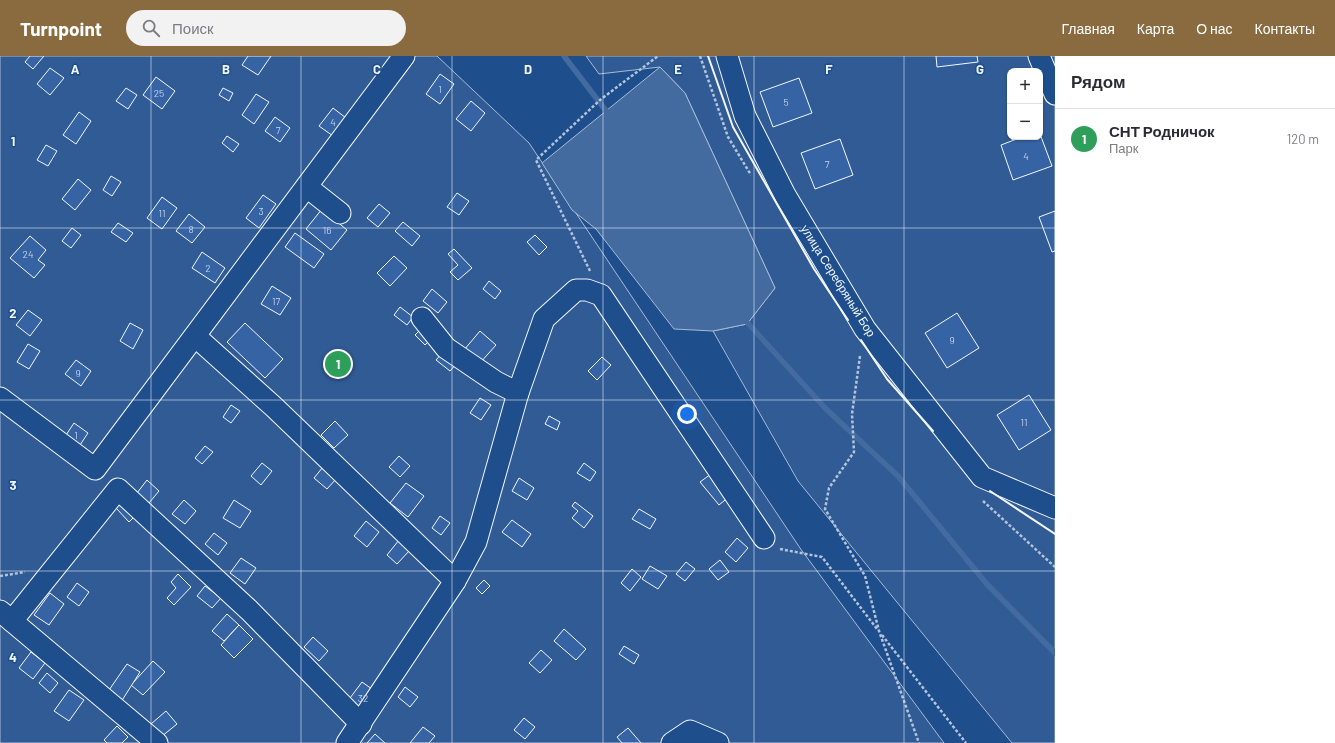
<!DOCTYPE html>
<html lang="ru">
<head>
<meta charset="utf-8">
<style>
	:root { --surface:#fff; --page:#f2f2f3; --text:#2b2b33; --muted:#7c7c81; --line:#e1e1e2; --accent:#8a6a3f }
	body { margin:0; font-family:Barlow,sans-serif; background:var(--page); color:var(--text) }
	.controls { position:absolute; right:12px; top:12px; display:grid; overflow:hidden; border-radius:8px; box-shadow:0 1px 3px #0004 }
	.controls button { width:36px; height:36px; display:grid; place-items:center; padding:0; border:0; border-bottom:1px solid var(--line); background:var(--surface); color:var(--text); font:20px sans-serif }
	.you { position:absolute; left:687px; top:358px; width:14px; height:14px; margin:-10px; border:3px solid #fff; border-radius:50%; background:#1a73e8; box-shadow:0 0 0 6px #1a73e833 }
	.badge { display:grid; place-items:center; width:26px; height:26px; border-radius:50%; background:var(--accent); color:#fff; font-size:13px; font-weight:700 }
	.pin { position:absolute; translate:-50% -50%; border:2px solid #fff; box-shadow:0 1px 4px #0006 }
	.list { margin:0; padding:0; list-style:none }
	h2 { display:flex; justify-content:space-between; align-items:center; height:52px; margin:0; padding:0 16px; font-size:17px }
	h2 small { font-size:13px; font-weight:400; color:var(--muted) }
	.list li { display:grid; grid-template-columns:26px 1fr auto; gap:12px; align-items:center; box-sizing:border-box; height:60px; padding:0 16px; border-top:1px solid var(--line) }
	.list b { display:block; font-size:15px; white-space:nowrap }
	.list p { margin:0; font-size:13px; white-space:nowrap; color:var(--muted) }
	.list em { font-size:13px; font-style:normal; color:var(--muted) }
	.icon { flex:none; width:22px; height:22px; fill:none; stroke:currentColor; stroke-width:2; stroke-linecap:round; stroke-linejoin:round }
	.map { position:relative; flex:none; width:1055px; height:687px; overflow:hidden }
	header { display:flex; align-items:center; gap:24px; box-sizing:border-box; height:56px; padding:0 20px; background:var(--accent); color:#fff }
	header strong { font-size:19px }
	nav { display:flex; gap:22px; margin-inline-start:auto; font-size:14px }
	.search { width:280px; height:36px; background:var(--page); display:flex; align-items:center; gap:10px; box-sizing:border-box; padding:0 14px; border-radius:22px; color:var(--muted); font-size:15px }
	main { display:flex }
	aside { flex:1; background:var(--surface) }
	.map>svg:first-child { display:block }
	.built { fill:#305b95; stroke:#a8bbd7; fill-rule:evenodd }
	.water { fill:#446ba0; stroke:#a8bbd7 }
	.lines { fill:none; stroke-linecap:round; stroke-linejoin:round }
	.stream { stroke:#446ba0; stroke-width:5.5 }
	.building { fill:#3563a3; stroke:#f2f6ff }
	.minor-casing { stroke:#f2f6ff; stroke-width:23 }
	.path { stroke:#b3c4dc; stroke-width:2.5; stroke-dasharray:3 2; stroke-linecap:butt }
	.minor { stroke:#1f4e8c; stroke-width:21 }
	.wall { stroke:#f2f6ff; stroke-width:2 }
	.grid { fill:none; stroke:#f2f6ff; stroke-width:1; stroke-opacity:0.55 }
	.labels { text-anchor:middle; stroke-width:3; stroke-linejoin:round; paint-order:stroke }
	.number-label { font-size:10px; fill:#c3d1e8 }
	.street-label { font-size:12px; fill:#f2f6ff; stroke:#1f4e8c }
	.grid-label { font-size:13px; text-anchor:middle; font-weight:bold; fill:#f2f6ff; stroke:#1f4e8c; stroke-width:3; stroke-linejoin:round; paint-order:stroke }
</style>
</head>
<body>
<header>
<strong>Turnpoint</strong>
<div class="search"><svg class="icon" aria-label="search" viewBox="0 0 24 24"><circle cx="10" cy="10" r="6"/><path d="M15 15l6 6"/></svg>Поиск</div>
<nav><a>Главная</a><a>Карта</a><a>О нас</a><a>Контакты</a></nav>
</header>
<main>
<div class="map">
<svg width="1055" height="687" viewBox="0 0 1055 687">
	<rect width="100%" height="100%" fill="#1f4e8c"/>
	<g class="built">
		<path d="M0,0h437l92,87 271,405 144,195h-944z"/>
		<path d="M586,0h469v687h-43l-214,-262 -85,-150 34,-7 28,-36 -90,-195 -25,-26 -61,7zM1010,15h30v66h-30z"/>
	</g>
	<path class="water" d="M660,11l25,26 90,195 -28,36 -34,7 -39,-2 -78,-100 -24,-19 -30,-47z"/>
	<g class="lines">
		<g class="stream">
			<path d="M564,0l46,60"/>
			<path d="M744,263l82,90 72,67 88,107 69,70"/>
		</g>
	</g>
	<g class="building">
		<path d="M30,0h14l-11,13 -8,-7z"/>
		<path d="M248,0h23l-13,19 -16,-10z"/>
		<path d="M936,0h41l1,6 -41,5z"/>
		<path d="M50,12l14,10 -14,17 -13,-11z"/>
		<path d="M440,18l14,10 -14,20 -14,-10z"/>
		<path d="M156,21l19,14 -13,18 -19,-14z"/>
		<path d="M799,22l13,35 -39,14 -13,-35z"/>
		<path d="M126,32l11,7 -9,14 -12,-8z"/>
		<path d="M223,32l10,5 -4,8 -10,-6z"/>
		<path d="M256,38l13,8 -15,22 -12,-9z"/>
		<path d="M471,45l14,12 -14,18 -15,-12z"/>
		<path d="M333,52l13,10 -13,18 -14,-10z"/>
		<path d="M79,56l12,9 -15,23 -13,-9z"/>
		<path d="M275,61l15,11 -10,14 -15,-11z"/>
		<path d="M1040,78l12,32 -39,14 -12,-35 21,-8h18z"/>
		<path d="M227,80l12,8 -6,8 -11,-9z"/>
		<path d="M840,83l13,36 -38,14 -14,-36z"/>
		<path d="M46,89l11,6 -9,15 -11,-6z"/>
		<path d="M111,120l10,6 -9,14 -9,-6z"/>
		<path d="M78,123l13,11 -16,20 -13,-11z"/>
		<path d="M457,137l12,8 -10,14 -12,-8z"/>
		<path d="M263,139l13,9 -17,24 -13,-10z"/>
		<path d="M162,141l15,11 -15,21 -15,-11z"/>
		<path d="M379,148l11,9 -12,14 -11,-9z"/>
		<path d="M322,153l25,21 -16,20 -25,-21z"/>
		<path d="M1055,155v40l-3,1 -13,-35z"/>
		<path d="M189,158l16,13 -13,16 -16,-12z"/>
		<path d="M403,166l17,14 -8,10 -17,-15z"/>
		<path d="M118,167l15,10 -7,9 -15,-10z"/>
		<path d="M72,172l9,7 -10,13 -9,-7z"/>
		<path d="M295,177l29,21 -10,14 -29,-21z"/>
		<path d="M535,179l12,12 -8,8 -12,-13z"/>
		<path d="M30,180l16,14 -8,10 7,5 -11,13 -24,-20z"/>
		<path d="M454,193l18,19 -14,12 -8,-8 8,-7 -10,-11z"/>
		<path d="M202,196l23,16 -10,15 -23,-15z"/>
		<path d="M394,200l13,12 -17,18 -13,-13z"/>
		<path d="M489,225l12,10 -6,8 -12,-10z"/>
		<path d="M272,230l19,12 -11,17 -19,-11z"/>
		<path d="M432,233l15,13 -9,11 -15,-12z"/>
		<path d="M400,251l13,10 -6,8 -13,-10z"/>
		<path d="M28,254l14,10 -12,16 -14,-11z"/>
		<path d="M957,257l22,35 -32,20 -22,-35z"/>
		<path d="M130,267l13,7 -10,19 -13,-8z"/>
		<path d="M245,267l38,36 -18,19 -38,-36z"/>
		<path d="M421,273l10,10 -6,6 -10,-10z"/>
		<path d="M480,275l16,14 -16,18 -16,-13z"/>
		<path d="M28,288l12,7 -11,18 -12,-7z"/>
		<path d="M443,296l13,12 -6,7 -14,-11z"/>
		<path d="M602,301l9,8 -14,15 -9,-9z"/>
		<path d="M76,304l15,11 -10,15 -16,-12z"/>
		<path d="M1029,339l22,35 -32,20 -22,-35z"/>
		<path d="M480,342l11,7 -10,15 -11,-7z"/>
		<path d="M231,349l9,6 -9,12 -8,-6z"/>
		<path d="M549,360l11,6 -3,8 -12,-6z"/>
		<path d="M335,365l13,14 -14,13 -13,-13z"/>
		<path d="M74,367l14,10 -10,15 -14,-10z"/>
		<path d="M205,390l8,6 -11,12 -7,-6z"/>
		<path d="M399,400l11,10 -10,11 -11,-10z"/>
		<path d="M262,407l10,8 -11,14 -10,-9z"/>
		<path d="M584,407l12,9 -6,9 -13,-8z"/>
		<path d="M323,411l14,11 -10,11 -13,-11z"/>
		<path d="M711,418l19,22 -11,9 -19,-23z"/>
		<path d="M519,422l15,10 -7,12 -15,-9z"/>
		<path d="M147,424l12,11 -10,12 -12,-10z"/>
		<path d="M406,427l18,13 -16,21 -18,-14z"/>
		<path d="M124,444l13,14 -8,8 -13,-14z"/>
		<path d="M184,444l12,11 -11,13 -13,-10z"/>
		<path d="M234,444l17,11 -11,17 -17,-10z"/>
		<path d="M575,446l18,14 -9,12 -12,-10 6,-7 -6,-5z"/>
		<path d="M639,453l17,10 -6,10 -18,-10z"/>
		<path d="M440,460l10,7 -9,12 -9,-7z"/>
		<path d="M512,464l19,14 -9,13 -20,-15z"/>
		<path d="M366,465l13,11 -12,15 -13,-11z"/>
		<path d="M214,477l13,10 -9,12 -13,-11z"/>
		<path d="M737,482l11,10 -12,14 -11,-10z"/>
		<path d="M399,484l11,10 -13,14 -10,-9z"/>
		<path d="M241,502l15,10 -11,16 -15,-11z"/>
		<path d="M720,504l9,12 -11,8 -9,-11z"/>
		<path d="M686,506l9,7 -10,12 -9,-7z"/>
		<path d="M650,510l17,10 -9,13 -16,-10z"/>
		<path d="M632,513l9,8 -11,14 -9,-8z"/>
		<path d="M178,518l13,13 -17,18 -7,-7 9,-10 -5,-6z"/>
		<path d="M484,524l6,6 -8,8 -6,-6z"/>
		<path d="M77,527l12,9 -10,14 -12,-9z"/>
		<path d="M205,530l16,12 -9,10 -15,-12z"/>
		<path d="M50,537l14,11 -15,21 -15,-10z"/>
		<path d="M227,558l12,11 -15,16 -12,-10z"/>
		<path d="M239,569l14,14 -19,19 -13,-13z"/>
		<path d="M564,573l22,20 -10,11 -22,-19z"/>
		<path d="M313,581l15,14 -9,10 -15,-14z"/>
		<path d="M624,590l15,9 -5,9 -15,-10z"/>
		<path d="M541,594l11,10 -12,13 -11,-10z"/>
		<path d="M31,596l14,11 -12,16 -14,-11z"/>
		<path d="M153,605l12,11 -22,23 -12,-10z"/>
		<path d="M127,608l13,8 -19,30 -14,-9z"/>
		<path d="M47,617l11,10 -8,10 -11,-10z"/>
		<path d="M362,626l17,12 -16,20 -16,-12z"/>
		<path d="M405,631l13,10 -8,10 -12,-10z"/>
		<path d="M69,634l15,10 -15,21 -15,-10z"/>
		<path d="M166,655l11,13 -16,13 -10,-13z"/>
		<path d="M524,662l11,9 -10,12 -11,-9z"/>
		<path d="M117,670l11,11 -6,6h-15l-3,-3z"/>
		<path d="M423,671l12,9 -6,7h-19z"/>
		<path d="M628,672l13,15h-19l-5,-6z"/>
		<path d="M375,678l10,9h-18z"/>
	</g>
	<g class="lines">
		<g class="minor-casing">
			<g id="minor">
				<path d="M727,0l18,60 40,79 80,134 117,148 73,31"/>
				<path d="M1039,0l16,38"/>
				<path d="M307,131l33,26"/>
				<path d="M422,262l24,30 50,34 22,11"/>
				<path d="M195,280l79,71 181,174"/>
				<path d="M0,342l95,71 309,-413"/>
				<path d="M0,555l157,132"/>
				<path d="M12,565l106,-132 131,121 112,114"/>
				<path d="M347,687l108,-162 21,-39 42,-149 26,-74 32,-29h11l14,5 163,243"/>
				<path d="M672,687l18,-12 28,12"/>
			</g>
		</g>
		<g class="path">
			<path d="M700,0l28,81 23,38"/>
			<path d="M590,215l-54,-111 64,-60 58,-44"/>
			<path d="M860,300l-8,58 2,38 -25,36 -4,21 40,67 14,55 40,112"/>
			<path d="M983,445l72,66"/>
			<path d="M780,493l42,8 55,72"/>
			<path d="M0,520l25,-4"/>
			<path d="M882,579l84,108"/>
		</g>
		<use href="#minor" class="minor"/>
		<g class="wall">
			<path d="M708,0l25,71 81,142 34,51"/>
			<path d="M861,284l26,39 46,52"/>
			<path d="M990,435l65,43"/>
		</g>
	</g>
	<path class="grid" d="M151,0v687M301,0v687M452,0v687M603,0v687M754,0v687M904,0v687M0,172h1055M0,344h1055M0,515h1055"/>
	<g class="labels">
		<g class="number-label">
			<text x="440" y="37">1</text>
			<text x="159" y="41">25</text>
			<text x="786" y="50">5</text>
			<text x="333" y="70">4</text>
			<text x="278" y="78">7</text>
			<text x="1026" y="104">4</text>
			<text x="827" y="112">7</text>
			<text x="261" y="159">3</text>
			<text x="162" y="161">11</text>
			<text x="191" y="177">8</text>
			<text x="327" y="178">16</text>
			<text x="28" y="202">24</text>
			<text x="208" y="216">2</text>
			<text x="276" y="249">17</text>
			<text x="952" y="288">9</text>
			<text x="78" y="321">9</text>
			<text x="1024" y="370">11</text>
			<text x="76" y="383">1</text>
			<text x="363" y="646">32</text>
		</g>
		<g class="street-label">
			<text transform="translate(838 225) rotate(58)" y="4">улица Серебряный Бор</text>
		</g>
	</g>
	<g class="grid-label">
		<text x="75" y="18">A</text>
		<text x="226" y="18">B</text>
		<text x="377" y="18">C</text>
		<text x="528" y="18">D</text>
		<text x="678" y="18">E</text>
		<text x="829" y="18">F</text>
		<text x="980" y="18">G</text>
		<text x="13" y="90">1</text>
		<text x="13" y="262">2</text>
		<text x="13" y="434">3</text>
		<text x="13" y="606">4</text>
	</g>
</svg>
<div class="controls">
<button>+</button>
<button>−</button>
</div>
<div class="you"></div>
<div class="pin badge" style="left:338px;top:308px;background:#2e9e5b">1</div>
</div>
<aside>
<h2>Рядом<small></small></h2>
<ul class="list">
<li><span class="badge" style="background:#2e9e5b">1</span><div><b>СНТ Родничок</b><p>Парк</p></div><em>120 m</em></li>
</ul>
</aside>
</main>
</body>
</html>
